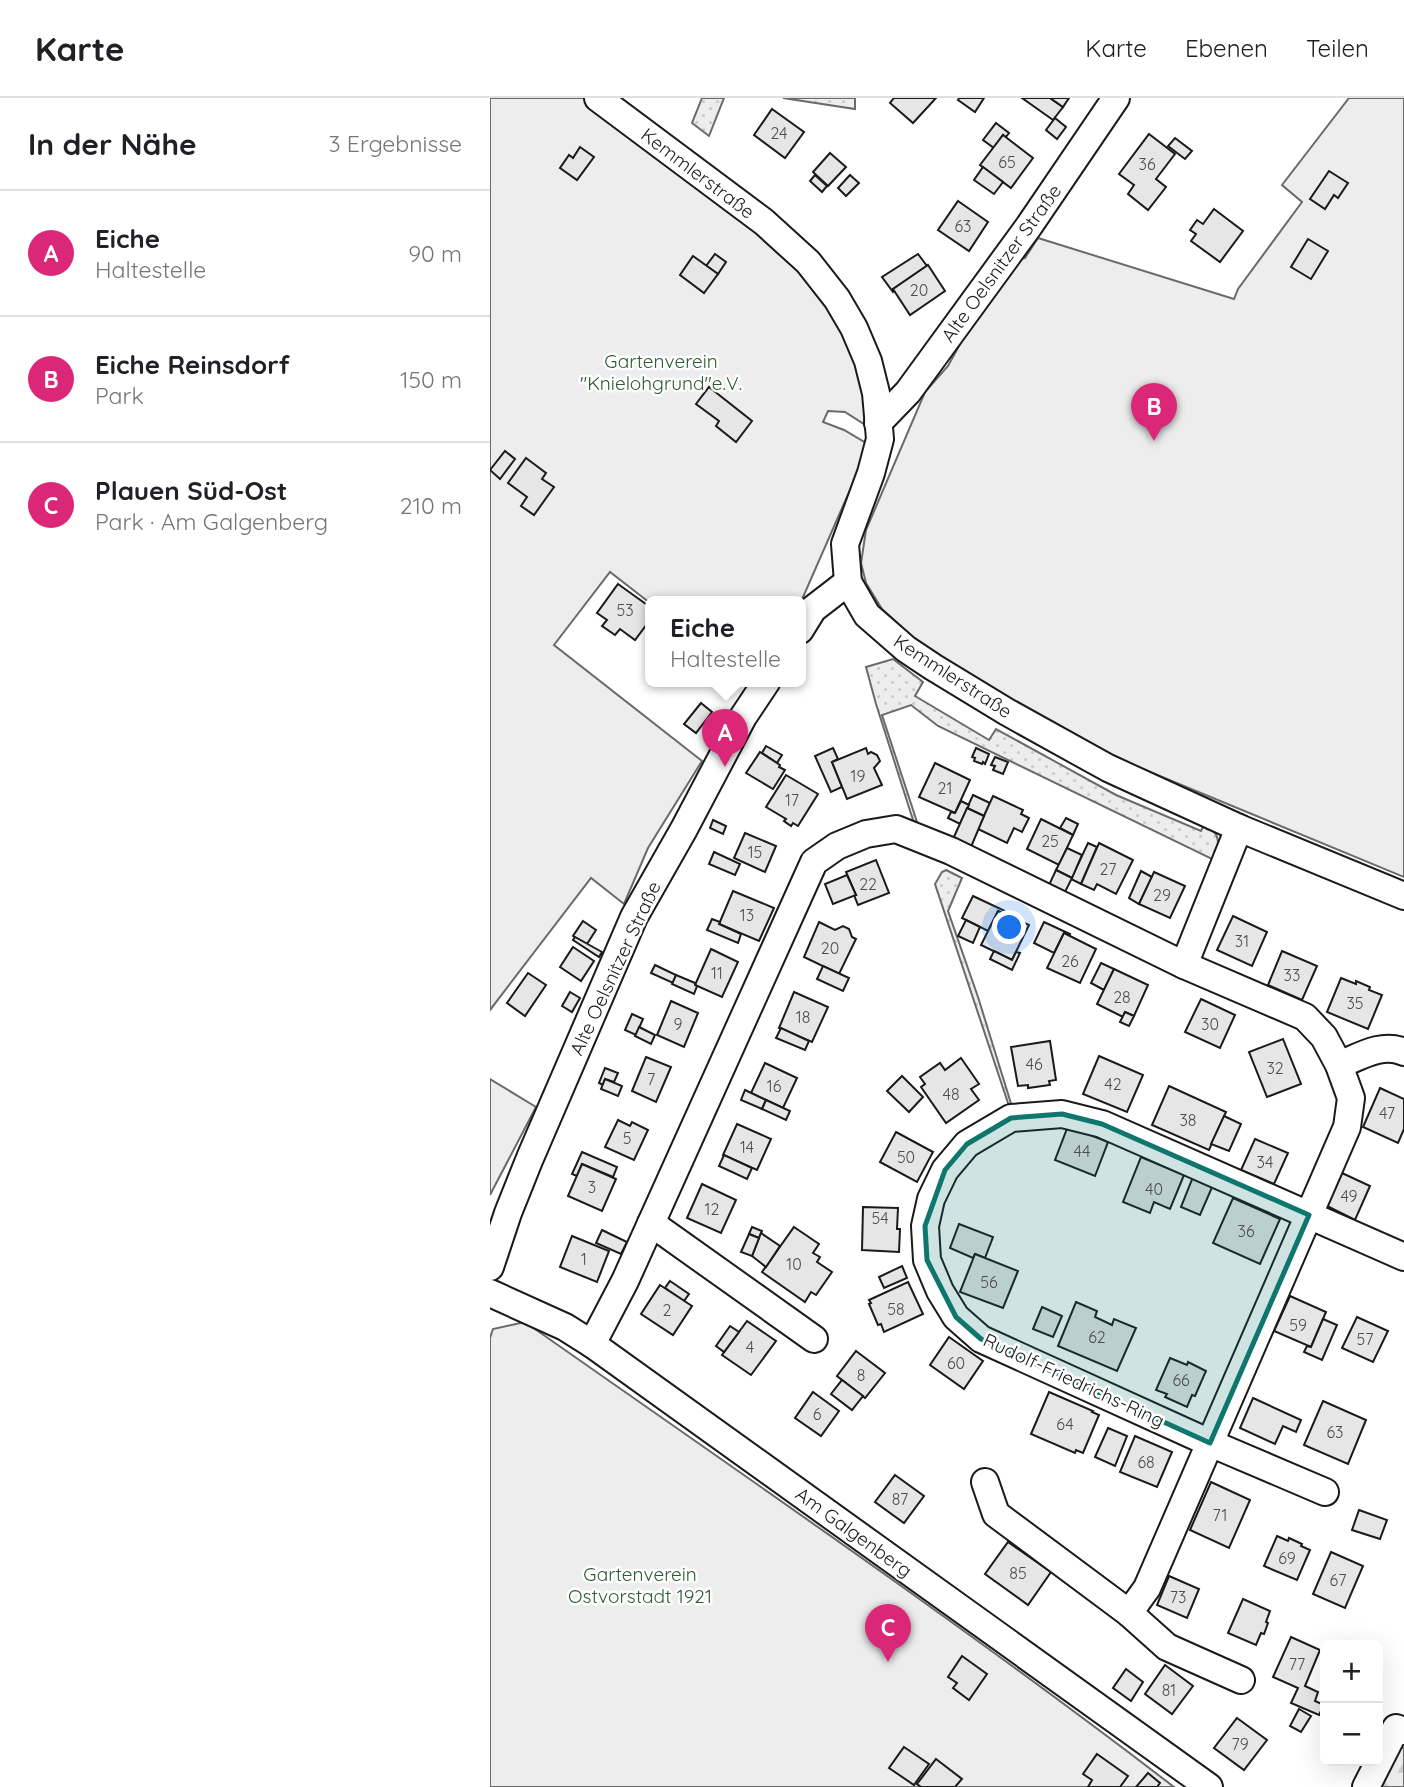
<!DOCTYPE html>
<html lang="de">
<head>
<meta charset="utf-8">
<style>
	:root { --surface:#fff; --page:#f6f6f6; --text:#202124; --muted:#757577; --line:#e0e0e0; --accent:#db2777 }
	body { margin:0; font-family:Quicksand,sans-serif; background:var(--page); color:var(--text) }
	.controls { position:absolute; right:21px; bottom:21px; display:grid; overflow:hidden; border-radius:10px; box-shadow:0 7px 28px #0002 }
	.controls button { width:63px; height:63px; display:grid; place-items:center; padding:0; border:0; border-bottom:2px solid var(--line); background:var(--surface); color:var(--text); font:35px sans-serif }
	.you { position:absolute; left:520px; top:830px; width:24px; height:24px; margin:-18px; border:5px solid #fff; border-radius:50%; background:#1a73e8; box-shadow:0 0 0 10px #1a73e833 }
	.badge { display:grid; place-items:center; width:46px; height:46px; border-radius:50%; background:var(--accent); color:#fff; font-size:23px; font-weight:700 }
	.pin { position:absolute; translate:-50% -58px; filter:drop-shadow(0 2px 4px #0008) }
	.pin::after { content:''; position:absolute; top:37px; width:24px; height:21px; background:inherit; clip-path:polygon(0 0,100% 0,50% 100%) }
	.popup { position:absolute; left:155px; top:498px; width:161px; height:91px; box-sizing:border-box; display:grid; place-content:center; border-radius:10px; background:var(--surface); filter:drop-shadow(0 2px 5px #0005); font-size:23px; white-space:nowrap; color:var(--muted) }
	.popup b { font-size:26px; color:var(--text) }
	.popup::after { content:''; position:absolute; left:50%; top:100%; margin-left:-14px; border:14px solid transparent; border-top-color:var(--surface) }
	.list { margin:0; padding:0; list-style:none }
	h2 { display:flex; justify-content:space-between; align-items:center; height:91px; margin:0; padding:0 28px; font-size:30px }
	h2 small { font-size:23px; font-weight:400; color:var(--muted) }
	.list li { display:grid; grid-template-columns:46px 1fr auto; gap:21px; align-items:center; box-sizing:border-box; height:126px; padding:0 28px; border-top:2px solid var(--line) }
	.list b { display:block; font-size:26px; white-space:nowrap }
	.list p { margin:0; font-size:23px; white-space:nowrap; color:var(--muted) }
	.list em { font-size:23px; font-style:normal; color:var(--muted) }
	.map { position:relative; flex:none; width:914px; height:1689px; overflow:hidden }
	header { display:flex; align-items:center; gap:42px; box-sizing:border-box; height:98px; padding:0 35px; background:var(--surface); border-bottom:2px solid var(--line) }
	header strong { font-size:33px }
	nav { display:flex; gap:38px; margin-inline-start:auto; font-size:24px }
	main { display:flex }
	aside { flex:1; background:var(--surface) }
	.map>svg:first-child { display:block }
	.grass { fill:url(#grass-dots); stroke:#6a6a6a; stroke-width:2 }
	.forest { fill:url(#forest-firs); stroke:#6a6a6a; stroke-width:2 }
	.green { fill:#ededed; stroke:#6a6a6a; stroke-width:2 }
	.building { fill:#e6e6e6; stroke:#1a1a1a; stroke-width:2 }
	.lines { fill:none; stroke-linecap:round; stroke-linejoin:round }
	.minor-casing { stroke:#1a1a1a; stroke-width:30 }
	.minor { stroke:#fff; stroke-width:26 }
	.marked { fill:#0f766e; fill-opacity:0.2; stroke:#0f766e; stroke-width:5; stroke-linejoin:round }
	.labels { text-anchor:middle; stroke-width:5; stroke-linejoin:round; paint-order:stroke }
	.number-label { font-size:16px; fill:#4d4d4d }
	.street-label { font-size:19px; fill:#1a1a1a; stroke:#fff }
	.park-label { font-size:19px; fill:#2b5a34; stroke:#fff }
</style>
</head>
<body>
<header>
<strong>Karte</strong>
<nav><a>Karte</a><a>Ebenen</a><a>Teilen</a></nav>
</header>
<main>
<aside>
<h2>In der Nähe<small>3 Ergebnisse</small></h2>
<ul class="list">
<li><span class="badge">A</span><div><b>Eiche</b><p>Haltestelle</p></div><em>90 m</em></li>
<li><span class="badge">B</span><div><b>Eiche Reinsdorf</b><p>Park</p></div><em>150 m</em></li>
<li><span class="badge">C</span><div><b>Plauen Süd-Ost</b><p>Park · Am Galgenberg</p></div><em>210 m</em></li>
</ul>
</aside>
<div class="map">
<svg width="914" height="1689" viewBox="0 0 914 1689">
	<defs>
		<pattern id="grass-dots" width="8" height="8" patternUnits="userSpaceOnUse" patternTransform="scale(1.75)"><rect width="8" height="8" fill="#ededed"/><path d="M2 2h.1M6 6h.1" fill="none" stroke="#cbcbcb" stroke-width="1.8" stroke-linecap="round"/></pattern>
		<pattern id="forest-firs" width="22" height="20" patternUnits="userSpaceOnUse" patternTransform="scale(1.75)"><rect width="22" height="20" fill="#ededed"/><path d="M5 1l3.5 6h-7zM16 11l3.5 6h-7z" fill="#cbcbcb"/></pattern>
	</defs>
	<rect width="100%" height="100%" fill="#fff"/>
	<g class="grass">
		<path d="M212,0h22l-15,38 -17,-13z"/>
		<path d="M293,0h72v11z"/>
		<path d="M403,561l30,23 -8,14 74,44 7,-11 120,66 85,36 3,-6c17,6 16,20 10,35l-276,-134 -27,-21 -29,10 36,110 -5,-5 -37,-116 -10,-37z"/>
		<path d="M456,772l16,8 -14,33 30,86 35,113 -3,-1 -75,-225 7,-12z"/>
	</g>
	<path class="forest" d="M909,1648l5,2v39h-24z"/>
	<g class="green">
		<path d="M0,0h94l116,87 99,80 29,35 22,45 14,51 3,30 -22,-14 -17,-1 -5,11 21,8 22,13 -9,31 -57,130v-3h-150v2l-40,-31 -56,73 148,116 -54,87 -24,56 -33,-26 -101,132z"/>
		<path d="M859,0h55v779l-278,-115 -133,-70 -77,-52 -34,-31 -16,-26 -5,-20 5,-33 59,-138 23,-26 22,-40 48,-67 7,-1 13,-20 196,61 4,-10 64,-87 -20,-17z"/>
		<path d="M0,981l46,28 -46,88z"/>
		<path d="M35,1224c218,153 438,303 649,465h-684v-449l3,-9z"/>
	</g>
	<g class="building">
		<path d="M404,0h42l-23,25 -23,-20z"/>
		<path d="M469,0h25l-9,14 -17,-12z"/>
		<path d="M532,0h28l13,9 -10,13z"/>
		<path d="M560,0h19l-6,9z"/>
		<path d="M282,11l32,23 -19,26 -31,-23z"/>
		<path d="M565,20l11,9 -9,12 -11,-9z"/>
		<path d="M506,25l13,10 -3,4 -3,-2 -9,13 -11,-8z"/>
		<path d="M659,36l26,20 -19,25 10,8 -18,23 -20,-16 6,-9 -15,-11z"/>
		<path d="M513,37l30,23 -22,30 -31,-23z"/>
		<path d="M685,40l17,13 -7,8 -17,-13z"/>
		<path d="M90,49l14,10 -17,23 -17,-12 9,-13 4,3z"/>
		<path d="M340,55l16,14 -18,19 -15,-14z"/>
		<path d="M493,69l20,15 -9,12 -20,-14z"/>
		<path d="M839,73l19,12 -10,15 -4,-3 -9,14 -15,-10z"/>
		<path d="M325,77l12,11 -5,6 -12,-11z"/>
		<path d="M360,77l9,8 -13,13 -8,-8z"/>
		<path d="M468,103l30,21 -19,29 -31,-21z"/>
		<path d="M724,111l29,22 -23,31 -29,-21 5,-7 -6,-4 7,-10 6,4z"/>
		<path d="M818,141l20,12 -17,28 -20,-12z"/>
		<path d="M225,156l11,8 -8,12 -12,-8z"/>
		<path d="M428,156l9,12 -34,23 1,2 -1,1 -11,-15z"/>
		<path d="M203,158l25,18 -14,19 -24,-18z"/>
		<path d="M438,167l17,26 -35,24 -17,-26z"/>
		<path d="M219,289l43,34 -16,21 -20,-16 3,-5 -23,-17z"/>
		<path d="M15,353l10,8 -15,20 -10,-9z"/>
		<path d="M36,360l20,15 -4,6 12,8 -20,28 -13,-9 6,-9 -19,-14z"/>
		<path d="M128,486l32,23v13l-15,20 -15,-11 -5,6 -13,-9 5,-6 -10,-7z"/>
		<path d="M211,605l11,9 -16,21 -12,-9z"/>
		<path d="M276,648l16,9 -5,8 -15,-10z"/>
		<path d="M343,650l5,11 -6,3 10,25 -11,5 -16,-36z"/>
		<path d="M376,650l2,6 3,-2 6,3 3,6 -6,7 8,17 -35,14 -15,-37z"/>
		<path d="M486,650l13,6 -4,10 -2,-2 -1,2 -8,-3 1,-3 -3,-1z"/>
		<path d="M270,654l20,13 -1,2 6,3 -12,19 -27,-16z"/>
		<path d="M505,659l13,5 -5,12 -10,-4 2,-4 -4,-1z"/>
		<path d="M445,665l35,17 -15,33 -36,-16z"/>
		<path d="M296,677l32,19 -20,32 -5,-3 -2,3 -7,-5 2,-2 -20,-12z"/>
		<path d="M483,697l17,8 -6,13 -17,-8z"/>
		<path d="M503,698l30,14 -2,4 8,4 -7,14 -8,-4 -7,15 -29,-14z"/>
		<path d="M471,703l8,4 -9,19 -12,-6 3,-6 4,1z"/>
		<path d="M477,710l17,8 -13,31 -18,-8z"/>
		<path d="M576,720l12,6 -5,11 -13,-7z"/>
		<path d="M551,721l32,16 -14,30 -32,-16z"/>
		<path d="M223,722l13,6 -3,8 -13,-6z"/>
		<path d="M255,735l31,13 -11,26 -31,-14z"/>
		<path d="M598,745l9,4 -16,37 -10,-5z"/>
		<path d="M609,745l34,17 -17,34 -19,-10 -3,6 -13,-6z"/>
		<path d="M577,750l15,7 -10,23 -16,-8z"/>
		<path d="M224,754l26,12 -5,11 -26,-11z"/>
		<path d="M386,762l13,33 -31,12 -4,-10h2l-10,-23z"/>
		<path d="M566,772l16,8 -7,14 -16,-7z"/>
		<path d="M651,773l11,6 -13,27 -10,-6z"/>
		<path d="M664,774l31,14 -15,32 -31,-14z"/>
		<path d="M357,777l9,20 -23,9 -8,-20z"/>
		<path d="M243,793l41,17 -15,33 -40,-17z"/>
		<path d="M483,798l32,15 -1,3 -6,-3 -10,20 -26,-13z"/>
		<path d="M508,813l31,14 -17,35 -31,-15z"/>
		<path d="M743,818l34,16 -15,34 -35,-16z"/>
		<path d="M222,821l8,3 -1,2 22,10 -3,9 -31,-13z"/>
		<path d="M476,822l14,7 -7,16 -15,-7z"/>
		<path d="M93,823l13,9 -9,14 -14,-8z"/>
		<path d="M329,824l16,8 8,-4 6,3 3,8 4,2 -17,35 -35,-17z"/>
		<path d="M554,824l26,12 -1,2 -5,-3 -10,20 -20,-10z"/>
		<path d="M574,835l32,16 -16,34 -33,-15z"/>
		<path d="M85,839l27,15 -3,5 -26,-17z"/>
		<path d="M83,849l21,14 -13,20 -21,-14z"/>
		<path d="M221,851l27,13 -16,35 -27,-12z"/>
		<path d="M504,853l18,9 4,-8 4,1 -8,17 -22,-11z"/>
		<path d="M792,853l35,15 -15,34 -34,-15z"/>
		<path d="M611,865l13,6 -10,21 -13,-7z"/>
		<path d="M165,867l21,10 -3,8 -22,-10z"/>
		<path d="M333,868l26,12 -6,13 -26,-12z"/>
		<path d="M624,871l34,16 -14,31 -9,-4 -2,5 -26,-13z"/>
		<path d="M38,875l18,12 -21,31 -18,-13z"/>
		<path d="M186,877l19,8v2l2,1 -3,8 -22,-10z"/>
		<path d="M851,880l15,6v-3l14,6 -1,3 13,5 -14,34 -41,-17z"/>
		<path d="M80,894l10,6 -8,14 -10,-6z"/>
		<path d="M304,894l34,15 -16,35 -33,-14z"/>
		<path d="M711,901l34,16 -15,33 -35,-16z"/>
		<path d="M181,903l27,12 -14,34 -27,-12z"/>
		<path d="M635,914l9,4 -5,10 -9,-4z"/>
		<path d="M142,916l11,5 -7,16 -11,-5z"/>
		<path d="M149,929l16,8 -4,9 -16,-8z"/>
		<path d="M291,930l28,13 -4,9 -29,-12z"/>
		<path d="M793,941l18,45 -34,13 -18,-45z"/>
		<path d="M560,943l6,39 -7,1 1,4 -22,3v-3l-10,1 -7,-39z"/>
		<path d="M609,958l44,19 -16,37 -44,-18z"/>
		<path d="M156,959l25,10 -15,35 -24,-11z"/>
		<path d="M471,960l18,26 -8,5 8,11 -33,23 -25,-36 4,-3 -5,-7 20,-14 5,7z"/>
		<path d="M275,965l32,15 -14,30 -32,-15z"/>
		<path d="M115,970l13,5 -4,9 -9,-3 -2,6 -4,-2z"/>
		<path d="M412,978l21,21 -14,15 -22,-21z"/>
		<path d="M115,981l17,7 -4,10 -17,-7z"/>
		<path d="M679,988l57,26 -17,38 -57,-25z"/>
		<path d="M890,990l24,11v30l-6,14 -35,-16z"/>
		<path d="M255,992l21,10 -4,9 -21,-9z"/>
		<path d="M276,1002l24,11 -4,9 -24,-11z"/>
		<path d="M734,1018l17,8 -12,27 -18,-7z"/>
		<path d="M128,1022l12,6 2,-4 16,8 -14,30 -29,-13z"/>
		<path d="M247,1026l34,15 -14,31 -34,-15z"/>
		<path d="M578,1028l40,16 -13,34 -40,-16z"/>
		<path d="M406,1034l37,20 -16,30 -37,-20z"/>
		<path d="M765,1041l33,14 -14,31 -33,-14z"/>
		<path d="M92,1054l35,15 -4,10 -31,-13 -5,12 -5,-2z"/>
		<path d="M234,1057l28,13 -5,11 -28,-13z"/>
		<path d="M651,1059l43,18 -14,34 -16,-7 -4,11 -27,-11z"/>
		<path d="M92,1066l34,15 -14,32 -34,-15z"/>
		<path d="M852,1075l28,13 -15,34 -28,-14z"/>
		<path d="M703,1079l20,8 -13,30 -19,-8z"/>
		<path d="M212,1086l34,16 -15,33 -34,-15z"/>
		<path d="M743,1100l47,21 -20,45 -47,-21z"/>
		<path d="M373,1109l35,1 -1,21h3l-1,23 -37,-2z"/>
		<path d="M469,1126l34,13 -8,21 -10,-4 -2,4 -23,-10z"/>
		<path d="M262,1129l10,4 -3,7 -10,-4z"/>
		<path d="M304,1129l25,17 -6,9 7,4 -3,5 15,10 -16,23 -5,-3 -6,10 -43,-30z"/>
		<path d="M112,1132l25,12 -6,12 -25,-11z"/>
		<path d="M271,1135l19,13 -14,21 -14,-11z"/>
		<path d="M259,1136l10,4 -7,18 -11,-4z"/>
		<path d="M82,1138l37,15 -12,31 -37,-15z"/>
		<path d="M485,1156l43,17 -15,37 -43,-16z"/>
		<path d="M412,1168l5,12 -23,10 -5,-11z"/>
		<path d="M180,1183l19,13 -5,7 -19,-13z"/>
		<path d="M418,1184l15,32 -39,18 -3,-8 -3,1 -9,-21 2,-1 -2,-3z"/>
		<path d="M170,1187l32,21 -19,29 -32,-21z"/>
		<path d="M800,1198l36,16 -15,35 -37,-16z"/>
		<path d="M586,1204l21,9 -2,6 17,8 2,-6 22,9 -19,43 -59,-25z"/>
		<path d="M552,1209l20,9 -9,21 -20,-8z"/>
		<path d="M867,1219l31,14 -15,31 -31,-14z"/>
		<path d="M833,1221l14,6 -15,35 -18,-8 3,-6 4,1z"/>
		<path d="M257,1223l29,20 -25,34 -29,-20z"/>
		<path d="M240,1228l9,6 -15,20 -8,-6z"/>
		<path d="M459,1239l34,24 -19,28 -34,-24z"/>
		<path d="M366,1253l29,22 -20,25 -28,-22z"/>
		<path d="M680,1260l17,7 1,-3 18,9 -11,25 -3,-1 -5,12 -22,-10 2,-3 -11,-4z"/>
		<path d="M352,1282l21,16 -11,14 -21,-16z"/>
		<path d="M323,1294l26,19 -18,25 -26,-18z"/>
		<path d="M559,1294l44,19 -1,1 7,3 -16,38 -7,-3 -1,3 -44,-19z"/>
		<path d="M763,1300l48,22 -5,12 -13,-6 -8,18 -35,-16z"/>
		<path d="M833,1303l43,19 -18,44 -44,-19z"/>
		<path d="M618,1330l19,8 -12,30 -20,-9z"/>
		<path d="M645,1338l37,16 -15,35 -37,-15z"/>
		<path d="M405,1377l29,21 -20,27 -29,-21z"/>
		<path d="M721,1384l39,18 -21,48 -39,-18z"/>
		<path d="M869,1412l28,10 -7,19 -28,-9z"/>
		<path d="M787,1438l11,5 1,-3 13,6 -1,2 9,4 -13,30 -33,-14z"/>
		<path d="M518,1444l43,30 -23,33 -43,-31z"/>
		<path d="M841,1454l32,14 -18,42 -32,-14z"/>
		<path d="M679,1478l30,13 -12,29 -30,-13z"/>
		<path d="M753,1501l27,12 -4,11 2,1 -4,11 -3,-1 -5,12 -28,-12z"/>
		<path d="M801,1539l29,13 -15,36 13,6 -3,9 9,4 -5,10 -28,-12 7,-15 -25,-11z"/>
		<path d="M472,1558l25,18 -18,26 -16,-12 4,-5 -9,-6z"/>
		<path d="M675,1567l28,21 -21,28 -27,-20z"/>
		<path d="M636,1571l17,13 -12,19 -18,-13z"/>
		<path d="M809,1611l12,7 -10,16 -11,-6z"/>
		<path d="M747,1620l30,22 -23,30 -30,-22z"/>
		<path d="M414,1649l25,17 -15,21 -25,-17z"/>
		<path d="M607,1656l31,22 -8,11h-32l4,-7 -9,-6z"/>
		<path d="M446,1661l26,20 -7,8h-34l-4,-3z"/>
		<path d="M658,1675l12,10 -3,4h-21z"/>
	</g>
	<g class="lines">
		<g class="minor-casing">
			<g id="minor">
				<path d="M108,0l166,124 44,40 29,37 17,29 14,33 8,32 4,46 -9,34 -26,71 3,38 19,33 39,34 27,18 74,45 101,56 131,60 165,68"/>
				<path d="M388,325l30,-31 121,-166 87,-128"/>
				<path d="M310,532l13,-21 35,-27"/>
				<path d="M849,967c20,-8 43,-23 65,-13"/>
				<path d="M161,1125l163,116"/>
				<path d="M0,1169l18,-54 22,-55 104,-241 50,-88 59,-112 24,-36"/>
				<path d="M0,1195l75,34 27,17 617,443"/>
				<path d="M102,1246l33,-63 189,-419 23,-16 29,-12 30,-5 55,22 233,114 55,-137"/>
				<path d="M495,1384l11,32 133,99 18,-25 200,-461 4,-29 -12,-33 -15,-28 -19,-20 -121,-52"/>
				<path d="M835,1394l-115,-49 -229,-104 -25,-22 -16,-26 -13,-31 -2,-34 6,-27 14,-29 22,-26 44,-26 51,-4 40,10 302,133"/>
				<path d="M639,1515l38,34 74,33"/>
				<path d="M876,1689l30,-59 8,3"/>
			</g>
		</g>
		<use href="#minor" class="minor"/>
	</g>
	<path class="marked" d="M572,1016l40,10 207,91 -99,228 -229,-104 -25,-22 -29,-57 -2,-34 20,-56 22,-26 44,-26z"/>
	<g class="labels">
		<g class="number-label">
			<text x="289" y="41">24</text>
			<text x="517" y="70">65</text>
			<text x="657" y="72">36</text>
			<text x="473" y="134">63</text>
			<text x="429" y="198">20</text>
			<text x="135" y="518">53</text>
			<text x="368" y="684">19</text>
			<text x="455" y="696">21</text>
			<text x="302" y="708">17</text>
			<text x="560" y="749">25</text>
			<text x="265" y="760">15</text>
			<text x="618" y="777">27</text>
			<text x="378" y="792">22</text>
			<text x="672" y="803">29</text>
			<text x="257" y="823">13</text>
			<text x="752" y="849">31</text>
			<text x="340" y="856">20</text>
			<text x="580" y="869">26</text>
			<text x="227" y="881">11</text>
			<text x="802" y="883">33</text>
			<text x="632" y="905">28</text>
			<text x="865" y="911">35</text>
			<text x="313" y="925">18</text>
			<text x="188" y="932">9</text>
			<text x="720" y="932">30</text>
			<text x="544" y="972">46</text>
			<text x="785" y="976">32</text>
			<text x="161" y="987">7</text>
			<text x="623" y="992">42</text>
			<text x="284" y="994">16</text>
			<text x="461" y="1002">48</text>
			<text x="897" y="1021">47</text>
			<text x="698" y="1028">38</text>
			<text x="137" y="1046">5</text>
			<text x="257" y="1055">14</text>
			<text x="592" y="1059">44</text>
			<text x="416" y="1065">50</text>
			<text x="775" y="1070">34</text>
			<text x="102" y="1095">3</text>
			<text x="664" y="1097">40</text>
			<text x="859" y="1104">49</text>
			<text x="222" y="1117">12</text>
			<text x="390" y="1126">54</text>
			<text x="756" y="1139">36</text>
			<text x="94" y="1167">1</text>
			<text x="304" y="1172">10</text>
			<text x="499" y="1190">56</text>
			<text x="406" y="1217">58</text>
			<text x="177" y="1218">2</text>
			<text x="808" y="1233">59</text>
			<text x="607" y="1245">62</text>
			<text x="875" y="1247">57</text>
			<text x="260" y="1255">4</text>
			<text x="466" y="1271">60</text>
			<text x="371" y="1283">8</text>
			<text x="691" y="1288">66</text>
			<text x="327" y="1322">6</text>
			<text x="575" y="1332">64</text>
			<text x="845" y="1340">63</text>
			<text x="656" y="1370">68</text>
			<text x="410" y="1407">87</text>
			<text x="730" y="1423">71</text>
			<text x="797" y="1466">69</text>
			<text x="528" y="1481">85</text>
			<text x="848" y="1488">67</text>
			<text x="688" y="1505">73</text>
			<text x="807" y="1572">77</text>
			<text x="679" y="1598">81</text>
			<text x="750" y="1652">79</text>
		</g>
		<g class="street-label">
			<text transform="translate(208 75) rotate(37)" y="7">Kemmlerstraße</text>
			<text transform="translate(511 165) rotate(-54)" y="7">Alte Oelsnitzer Straße</text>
			<text transform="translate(463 578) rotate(33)" y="7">Kemmlerstraße</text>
			<text transform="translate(125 870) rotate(-65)" y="7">Alte Oelsnitzer Straße</text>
			<text transform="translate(584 1282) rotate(25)" y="7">Rudolf-Friedrichs-Ring</text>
			<text transform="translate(364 1434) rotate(36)" y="7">Am Galgenberg</text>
		</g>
		<g class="park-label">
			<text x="171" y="270">Gartenverein<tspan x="171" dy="22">"Knielohgrund"e.V.</tspan></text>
			<text x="150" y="1483">Gartenverein<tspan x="150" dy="22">Ostvorstadt 1921</tspan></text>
		</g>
	</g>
</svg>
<div class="controls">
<button>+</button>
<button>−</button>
</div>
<div class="you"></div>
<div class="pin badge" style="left:235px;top:669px">A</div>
<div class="popup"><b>Eiche</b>Haltestelle</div>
<div class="pin badge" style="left:664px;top:343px">B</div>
<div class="pin badge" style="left:398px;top:1564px">C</div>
</div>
</main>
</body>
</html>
